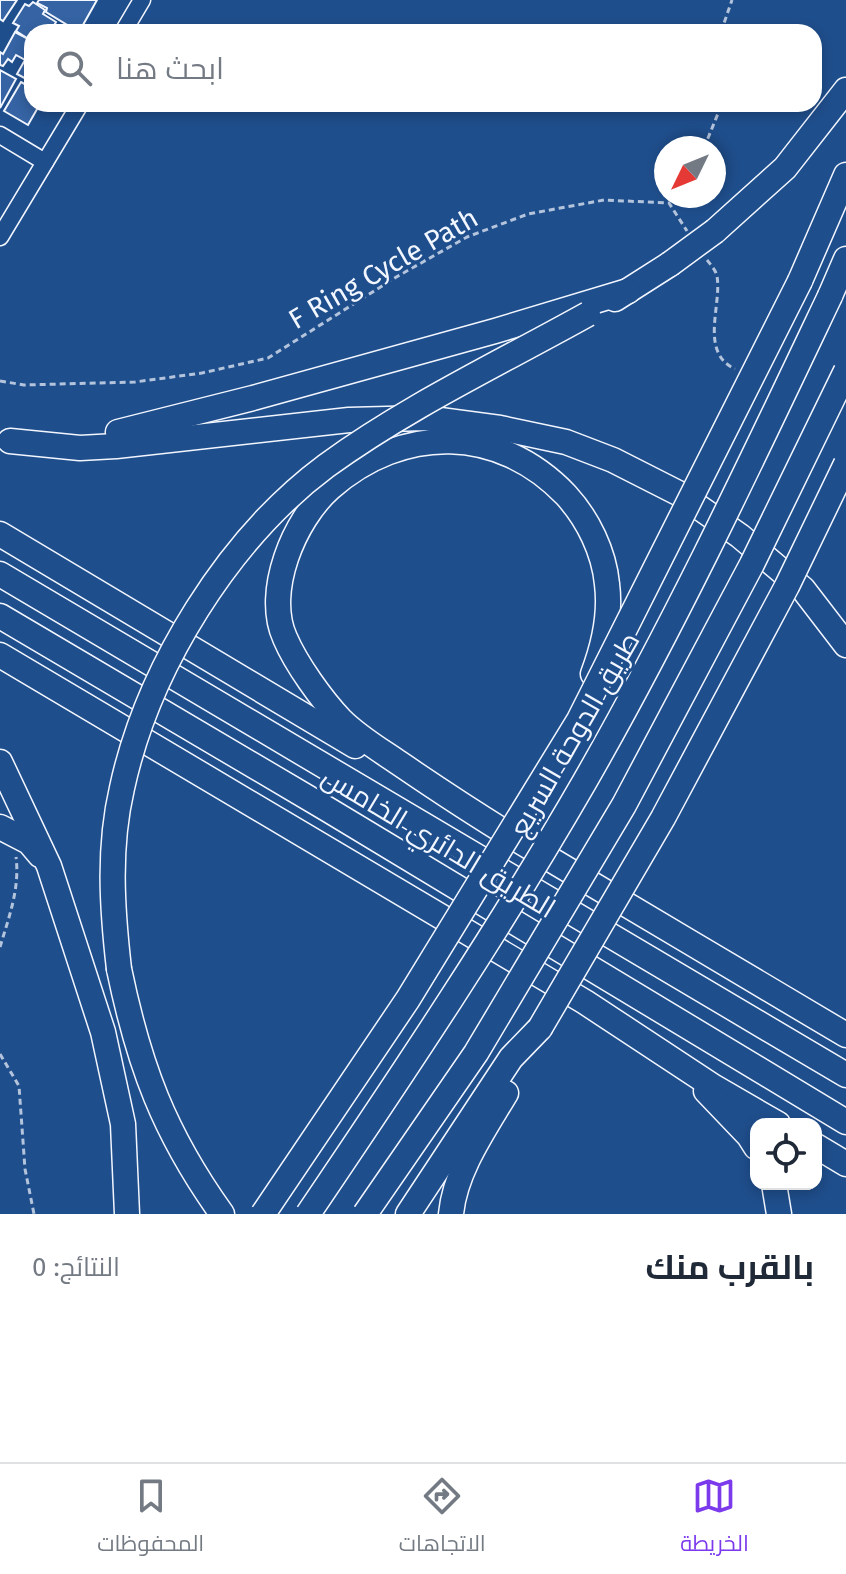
<!DOCTYPE html>
<html lang="ar">
<head>
<meta charset="utf-8">
<style>
	:root { --surface:#fff; --page:#f6f6f7; --text:#1f2937; --muted:#747a83; --line:#e0e1e3; --accent:#7c3aed }
	body { margin:0; font-family:"Fira Sans",Cairo,sans-serif; background:var(--page); color:var(--text); direction:rtl }
	.controls { position:absolute; right:24px; bottom:24px; display:grid; overflow:hidden; border-radius:16px; box-shadow:0 4px 12px #0003 }
	.controls button { width:72px; height:72px; display:grid; place-items:center; padding:0; border:0; border-bottom:2px solid var(--line); background:var(--surface); color:var(--text); font:40px sans-serif }
	.compass { position:absolute; left:654px; top:136px; width:72px; height:72px; border-radius:50%; background:var(--surface); box-shadow:0 4px 12px #0003; rotate:227deg }
	.list { margin:0; padding:0; list-style:none }
	h2 { display:flex; justify-content:space-between; align-items:center; height:104px; margin:0; padding:0 32px; font-size:34px }
	h2 small { font-size:26px; font-weight:400; color:var(--muted) }
	.icon { flex:none; width:44px; height:44px; fill:none; stroke:currentColor; stroke-width:2; stroke-linecap:round; stroke-linejoin:round }
	.map { position:relative; flex:none; width:846px; height:1214px; overflow:hidden; direction:ltr }
	.search { position:absolute; background:var(--surface); box-shadow:0 4px 12px #0003; left:24px; right:24px; top:24px; height:88px; display:flex; align-items:center; gap:20px; box-sizing:border-box; padding:0 28px; border-radius:24px; color:var(--muted); font-size:30px }
	.sheet { height:248px; background:var(--surface) }
	nav { display:flex; justify-content:space-around; align-items:center; box-sizing:border-box; height:112px; border-top:2px solid var(--line); background:var(--surface); font-size:22px; color:var(--muted) }
	nav a { display:grid; justify-items:center; gap:4px }
	nav .on { color:var(--accent) }
	.map>svg:first-child { display:block }
	.building { fill:#3563a3; stroke:#f2f6ff; stroke-width:2 }
	.lines { fill:none; stroke-linecap:round; stroke-linejoin:round }
	.minor-casing { stroke:#f2f6ff; stroke-width:19 }
	.highway-casing { stroke:#f2f6ff; stroke-width:27 }
	.path { stroke:#b3c4dc; stroke-width:3; stroke-dasharray:6 4; stroke-linecap:butt }
	.minor { stroke:#1f4e8c; stroke-width:16 }
	.highway { stroke:#1f4e8c; stroke-width:24 }
	.highway-bridge-casing { stroke:#f2f6ff; stroke-width:27; stroke-linecap:butt }
	.highway-bridge { stroke:#1f4e8c; stroke-width:24 }
	.labels { text-anchor:middle; stroke-width:6; stroke-linejoin:round; paint-order:stroke }
	.street-label { font-size:28px; fill:#f2f6ff; stroke:#1f4e8c }
</style>
</head>
<body>
<div class="map">
<svg width="846" height="1214" viewBox="0 0 846 1214">
	<rect width="100%" height="100%" fill="#1f4e8c"/>
	<g class="building">
		<path d="M0,0h17l-14,21 -3,-2z"/>
		<path d="M39,0h58l-18,32 -33,-20 1,-4 -10,-5z"/>
		<path d="M33,2l12,8 -2,4 13,8 -4,7 -5,-3 -4,6h-12l-4,6 -11,-7 3,-5 -6,-3 12,-19 4,2z"/>
		<path d="M15,32l17,9v41l-15,-8 8,-14 -9,-5 -4,7 -4,-3 -5,7 -3,-1v-13l3,2z"/>
		<path d="M0,70l16,9 -16,29z"/>
		<path d="M21,82l11,6v16h8l-12,21 -24,-14z"/>
	</g>
	<g class="lines">
		<g class="minor-casing">
			<g id="minor">
				<path d="M123,32l19,-32"/>
				<path d="M0,135l45,27"/>
				<path d="M0,237l80,-133"/>
			</g>
		</g>
		<g class="highway-casing">
			<g id="highway">
				<path d="M715,231l70,-63 61,-78"/>
				<path d="M800,281l46,-106"/>
				<path d="M830,296l16,-37"/>
				<path d="M615,299l55,-35"/>
				<path d="M118,432l135,-34 242,-67 133,-40"/>
				<path d="M10,441l70,7 36,-2 233,-26 76,-2 75,10 66,14 47,18 67,34 60,42 63,53 43,56"/>
				<path d="M0,534l355,212"/>
				<path d="M0,574l846,501"/>
				<path d="M0,616l327,193 519,313"/>
				<path d="M0,655l585,347 129,85 64,37"/>
				<path d="M593,674c11,-29 18,-58 14,-90 -3,-32 -19,-65 -41,-89 -67,-70 -163,-71 -236,-7 -36,32 -66,104 -45,150 11,26 37,62 56,82 17,17 39,30 58,43 44,30 88,59 134,86 104,62 209,124 313,186"/>
				<path d="M0,762l49,104 54,166 20,92 4,90"/>
				<path d="M0,827l29,15 11,13"/>
				<path d="M119,969c20,97 45,164 103,245"/>
				<path d="M706,1091l43,45 7,11"/>
				<path d="M816,1146l30,18"/>
				<path d="M774,1184l5,30"/>
				<path d="M408,1214l103,-156 29,-30"/>
				<path d="M451,1214c4,-43 33,-84 55,-121"/>
			</g>
		</g>
		<g class="path">
			<path d="M721,32l11,-32"/>
			<path d="M704,148l15,-37 1,-7"/>
			<path d="M707,260c4,5 9,11 10,16 5,30 -18,76 18,93"/>
			<path d="M0,381l24,4 111,-3 67,-9 66,-15 130,-82 69,-39 61,-23 76,-14 65,3 18,28"/>
			<path d="M0,947c9,-30 20,-59 16,-90"/>
			<path d="M0,1054l19,32 6,83 9,45"/>
		</g>
		<use href="#minor" class="minor"/>
		<use href="#highway" class="highway"/>
		<g class="highway-bridge-casing">
			<g id="highway-bridge">
				<path d="M670,264l45,-33"/>
				<path d="M119,969c-7,-61 -11,-121 3,-181 26,-120 106,-249 204,-322 81,-59 174,-103 262,-152"/>
				<path d="M540,1028l123,-210 124,-232 59,-122"/>
				<path d="M263,1214l145,-215 171,-279 221,-439"/>
				<path d="M308,1214c96,-142 191,-284 277,-433 90,-157 167,-321 245,-485"/>
				<path d="M365,1214l111,-161 148,-248 128,-241 94,-193"/>
			</g>
		</g>
		<use href="#highway-bridge" class="highway-bridge"/>
	</g>
	<g class="labels">
		<g class="street-label">
			<text transform="translate(383 268) rotate(-30)" y="10">F Ring Cycle Path</text>
			<text transform="translate(574 734) rotate(-60)" y="10">طريق الدوحة السريع</text>
			<text transform="translate(439 842) rotate(31)" y="10">الطريق الدائري الخامس</text>
		</g>
	</g>
</svg>
<div class="controls">
<button><svg class="icon" aria-label="locate" viewBox="0 0 24 24"><circle cx="12" cy="12" r="6"/><path d="M12 2v4M12 18v4M2 12h4M18 12h4"/></svg></button>
</div>
<svg class="compass" viewBox="-18 -18 36 36"><path d="M0-13l5 13h-10z" fill="#e53935"/><path d="M0 13l5-13h-10z" fill="#747a83"/></svg>
<div class="search"><svg class="icon" aria-label="search" viewBox="0 0 24 24"><circle cx="10" cy="10" r="6"/><path d="M15 15l6 6"/></svg>ابحث هنا</div>
</div>
<section class="sheet">
<h2>بالقرب منك<small>النتائج: 0</small></h2>
<ul class="list">
</ul>
</section>
<nav>
<a class="on"><svg class="icon" aria-label="map" viewBox="0 0 24 24"><path d="M3 6l6-2 6 2 6-2v14l-6 2-6-2-6 2zM9 4v14M15 6v14"/></svg>الخريطة</a>
<a><svg class="icon" aria-label="directions" viewBox="0 0 24 24"><path d="M12 3l9 9-9 9-9-9zM9 14v-3h6M13 9l2 2-2 2"/></svg>الاتجاهات</a>
<a><svg class="icon" aria-label="saved" viewBox="0 0 24 24"><path d="M7 4h10v16l-5-4-5 4z"/></svg>المحفوظات</a>
</nav>
</body>
</html>
